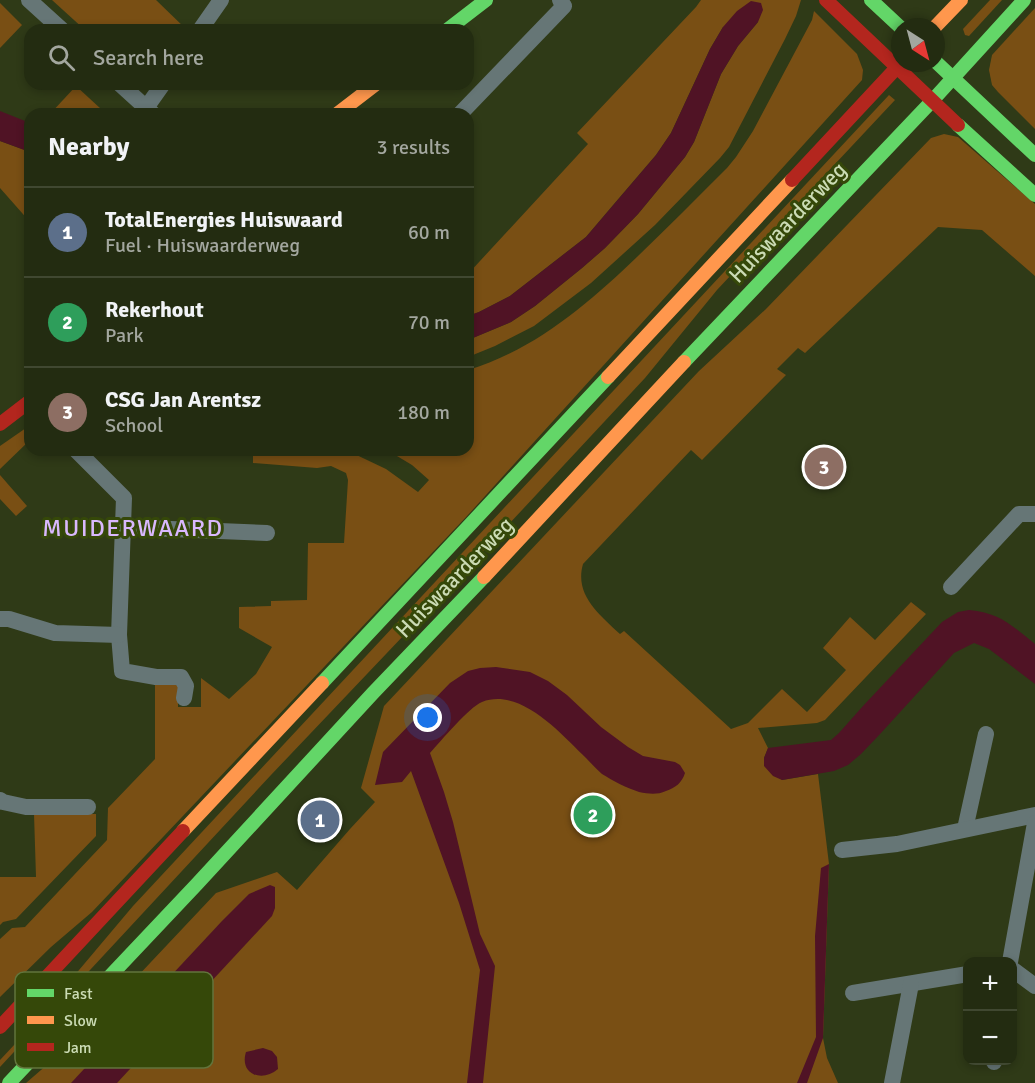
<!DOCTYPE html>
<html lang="en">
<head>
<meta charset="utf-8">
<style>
	:root { --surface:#232c11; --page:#2f381f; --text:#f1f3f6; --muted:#a3a79f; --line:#404831; --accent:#94a37d }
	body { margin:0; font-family:Signika,sans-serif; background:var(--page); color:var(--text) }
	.controls { position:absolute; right:18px; bottom:18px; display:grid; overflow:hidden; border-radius:12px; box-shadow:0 3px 9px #0003 }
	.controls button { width:54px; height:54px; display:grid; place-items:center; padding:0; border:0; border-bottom:2px solid var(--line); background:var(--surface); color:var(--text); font:30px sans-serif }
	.compass { position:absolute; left:891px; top:18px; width:54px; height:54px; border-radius:50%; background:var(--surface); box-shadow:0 3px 9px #0003; rotate:144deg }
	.you { position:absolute; left:428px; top:718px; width:21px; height:21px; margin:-15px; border:4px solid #fff; border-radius:50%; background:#1a73e8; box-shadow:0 0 0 9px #1a73e833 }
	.badge { display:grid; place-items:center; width:39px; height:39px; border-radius:50%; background:var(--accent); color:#fff; font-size:20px; font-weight:700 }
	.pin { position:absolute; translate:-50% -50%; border:3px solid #fff; box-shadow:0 2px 6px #0006 }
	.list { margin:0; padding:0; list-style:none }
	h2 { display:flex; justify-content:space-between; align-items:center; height:78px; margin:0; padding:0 24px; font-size:26px }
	h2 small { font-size:20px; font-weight:400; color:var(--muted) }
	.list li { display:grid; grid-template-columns:39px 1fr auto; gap:18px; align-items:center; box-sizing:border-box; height:90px; padding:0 24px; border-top:2px solid var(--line) }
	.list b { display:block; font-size:22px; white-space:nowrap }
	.list p { margin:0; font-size:20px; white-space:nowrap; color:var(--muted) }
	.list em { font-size:20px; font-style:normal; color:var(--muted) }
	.icon { flex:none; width:33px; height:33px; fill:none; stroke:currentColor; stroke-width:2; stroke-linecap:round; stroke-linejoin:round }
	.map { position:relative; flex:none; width:1035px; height:1083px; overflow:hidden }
	.search { position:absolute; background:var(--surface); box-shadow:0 3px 9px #0003; left:24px; top:24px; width:450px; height:66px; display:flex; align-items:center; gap:15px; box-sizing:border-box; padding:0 21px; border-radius:18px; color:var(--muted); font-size:22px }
	.panel { position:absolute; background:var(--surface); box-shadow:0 3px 9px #0003; left:24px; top:108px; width:450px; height:348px; border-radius:18px }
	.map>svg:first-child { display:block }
	.green { fill:#794f14 }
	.water { fill:#501325 }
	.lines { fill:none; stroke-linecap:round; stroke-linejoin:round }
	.street { stroke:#667676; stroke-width:16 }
	.fast { stroke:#63d668; stroke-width:14 }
	.slow { stroke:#ff974d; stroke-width:14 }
	.jam { stroke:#b3261e; stroke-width:14 }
	.labels { text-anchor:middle; stroke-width:6; stroke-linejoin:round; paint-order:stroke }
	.street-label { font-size:22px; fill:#cbdbb4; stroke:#354809 }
	.neighbourhood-label { font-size:24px; letter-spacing:1.5px; fill:#d9b8fd; stroke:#354809 }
	.key { fill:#354809; stroke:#62743c; stroke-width:1.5 }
	.key-label { font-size:16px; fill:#cbdbb4 }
</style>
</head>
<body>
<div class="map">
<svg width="1035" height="1083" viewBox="0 0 1035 1083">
	<rect width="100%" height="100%" fill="#2f3a17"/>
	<g class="green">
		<path d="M52,0h104l31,30h-102z"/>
		<path d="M701,0h100l-5,16 -11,23 -56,108 -9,11 -65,67 -64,58 -57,43 -39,20 -27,11v-17l43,-18 24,-16 47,-38 23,-20 33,-34 47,-57 9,-15 27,-68 17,-28 20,-24 -35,5 -13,22 -39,84 -15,22 -42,49 -28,33 -76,59 -31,16 -11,4v-42l120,-130 -11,-11 119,-126z"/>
		<path d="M990,0h12l-33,36 -4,-1 -2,-6z"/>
		<path d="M0,3l22,22 -22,23z"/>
		<path d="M1035,8v121l-37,-37 -6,-7 -3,-15 3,-15z"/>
		<path d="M814,11l43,43 6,16 -1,10 -395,436 -375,396 -41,35 -51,50v-58l12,-11 13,-1 82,-87 1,-32 47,-49v-78l23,1v25h23v-29l28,21 27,-25 16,-27 -33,-19v-21l32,-1v-5l36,-1 1,-57h36l4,-63 -2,-7 -15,-7 -14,2 -64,-5v-10l-1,-3h94l40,19 32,23 11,-12 -17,-15 -25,-15h81v-80c67,-20 121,-67 170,-114 30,-29 59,-58 89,-88l9,-11 17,-26 59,-111z"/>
		<path d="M76,86l25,23 -5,5h-46z"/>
		<path d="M889,95l6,5 -178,190 -72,88 -163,175 -211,222 -271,292v-7l31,-33 102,-121z"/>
		<path d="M944,134l14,3 77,67v72l-53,-46 -44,-3 -133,126 -7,-5 -21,21 9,6 -84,85 -11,-10 -108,114c-9,31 17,51 37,70l4,-3 107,98 17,-6 34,-34 25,23 39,-42 -23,-22 27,-31 25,23 36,-38 15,12 -101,106 -8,3 -59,5 10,20 -4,10 18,22 36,-6 11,90 -6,174 4,20 11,25h-812l60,-52 130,-138 61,-21 20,18 53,-61 25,-27 -14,-14 23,-82 315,-335 67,-62 165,-171z"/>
		<path d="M0,141l30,11v70l-30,-34z"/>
		<path d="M26,428l4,5v7l-30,29v-23z"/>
		<path d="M0,475l27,31 -11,10 -16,-17z"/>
		<path d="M34,814h62v22l-80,83 -13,3 -3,3v-48h36z"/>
	</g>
	<g class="water">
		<path d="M751,1l10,2 2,7 -5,12 -20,24 -17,28 -27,68 -9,15 -47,57 -33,34 -23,20 -47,38 -24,16 -43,18v-24l11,-4 31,-16 76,-59 70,-82 15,-22 39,-84 13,-22 14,-16z"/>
		<path d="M0,111l30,12v29l-30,-11z"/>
		<path d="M969,610c31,3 42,15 66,34v40l-46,-35 -15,-6 -20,10 -73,80 -20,21 -13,11 -14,6 -52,9 -9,-4 -9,-10v-8l4,-10 63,-8 8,-7 24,-27 79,-84 16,-10z"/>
		<path d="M496,667l34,5 18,9 19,14 34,32 27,20 15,9 32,6 5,3 5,8c-3,10 -10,15 -19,18 -9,4 -17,3 -27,1 -12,-4 -26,-11 -37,-18 -6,-5 -11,-11 -16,-16 -25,-24 -65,-71 -104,-56 -13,5 -41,39 -52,51l14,39 9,30 27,112 15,32 -12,117h-16l13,-113 -21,-67 -48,-132 -9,11 -27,3 8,-33 67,-69 18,-12 12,-3z"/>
		<path d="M829,864l-6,174 -16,45h-10l19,-46 -1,-101 6,-68z"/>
		<path d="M270,885l5,2v21l-3,8 -155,167h-46l151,-162 27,-27z"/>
		<path d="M263,1048l9,3 5,6 1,12c-16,14 -39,5 -32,-17z"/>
	</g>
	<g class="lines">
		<g class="street">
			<path d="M29,0l33,30"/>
			<path d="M200,30l21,-30"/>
			<path d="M120,84l33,30"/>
			<path d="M146,108l17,-24"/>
			<path d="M460,114l104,-108 -4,-6"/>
			<path d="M76,450l48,48 -5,137 3,36 34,6h25l5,9 -2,12"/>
			<path d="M123,527l144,6"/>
			<path d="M951,587l68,-73h16"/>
			<path d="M0,619h9l46,14 64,2"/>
			<path d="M0,800l3,2 23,5h62"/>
			<path d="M965,829l21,-95"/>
			<path d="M842,850l55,-6 138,-29"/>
			<path d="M1010,962l25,-139"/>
			<path d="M1012,969l23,17"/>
			<path d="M853,993l115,-19"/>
			<path d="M994,1062v-2"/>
			<path d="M892,1083l19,-99"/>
		</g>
		<g class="fast">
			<path d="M871,0l29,27"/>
			<path d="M447,30l39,-30"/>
			<path d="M936,62l99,93"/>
			<path d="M958,125l77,70"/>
			<path d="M684,362l248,-261 92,-101"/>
			<path d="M322,683l286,-306"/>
			<path d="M9,1083l188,-199 176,-191 111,-116"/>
		</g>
		<g class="slow">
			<path d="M935,27l26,-27"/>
			<path d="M337,114l39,-30"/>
			<path d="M608,377l184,-197"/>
			<path d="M484,577l200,-215"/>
			<path d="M183,831l139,-148"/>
		</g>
		<g class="jam">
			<path d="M826,0l132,125"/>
			<path d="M792,180l109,-117"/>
			<path d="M0,424l30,-23"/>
			<path d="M0,1027l183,-196"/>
		</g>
	</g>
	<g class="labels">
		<g class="street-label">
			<text transform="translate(787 222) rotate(-46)" y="8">Huiswaarderweg</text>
			<text transform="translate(454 577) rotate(-46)" y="8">Huiswaarderweg</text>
		</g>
		<g class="neighbourhood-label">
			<text x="133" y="536">MUIDERWAARD</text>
		</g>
	</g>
	<rect x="15" y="972" width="198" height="96" rx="9" class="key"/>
	<rect x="27" y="989" width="27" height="8" fill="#63d668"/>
	<rect x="27" y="1016" width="27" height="8" fill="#ff974d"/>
	<rect x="27" y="1043" width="27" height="8" fill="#b3261e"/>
	<g class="key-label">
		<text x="64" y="999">Fast</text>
		<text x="64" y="1026">Slow</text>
		<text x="64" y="1053">Jam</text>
	</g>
</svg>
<div class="controls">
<button>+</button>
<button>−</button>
</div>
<svg class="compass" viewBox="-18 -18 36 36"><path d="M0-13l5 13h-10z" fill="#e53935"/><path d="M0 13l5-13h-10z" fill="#a3a79f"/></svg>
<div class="you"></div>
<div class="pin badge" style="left:320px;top:820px;background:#5c6f8a">1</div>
<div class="pin badge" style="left:593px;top:815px;background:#2e9e5b">2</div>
<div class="pin badge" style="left:824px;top:467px;background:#8d6e63">3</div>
<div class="search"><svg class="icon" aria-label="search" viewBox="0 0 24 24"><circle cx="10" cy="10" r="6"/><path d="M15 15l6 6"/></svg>Search here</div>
<section class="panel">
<h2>Nearby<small>3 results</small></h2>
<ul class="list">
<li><span class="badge" style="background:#5c6f8a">1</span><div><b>TotalEnergies Huiswaard</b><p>Fuel · Huiswaarderweg</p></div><em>60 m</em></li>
<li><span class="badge" style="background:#2e9e5b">2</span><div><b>Rekerhout</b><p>Park</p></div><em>70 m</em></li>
<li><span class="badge" style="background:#8d6e63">3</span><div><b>CSG Jan Arentsz</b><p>School</p></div><em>180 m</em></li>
</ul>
</section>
</div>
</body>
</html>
